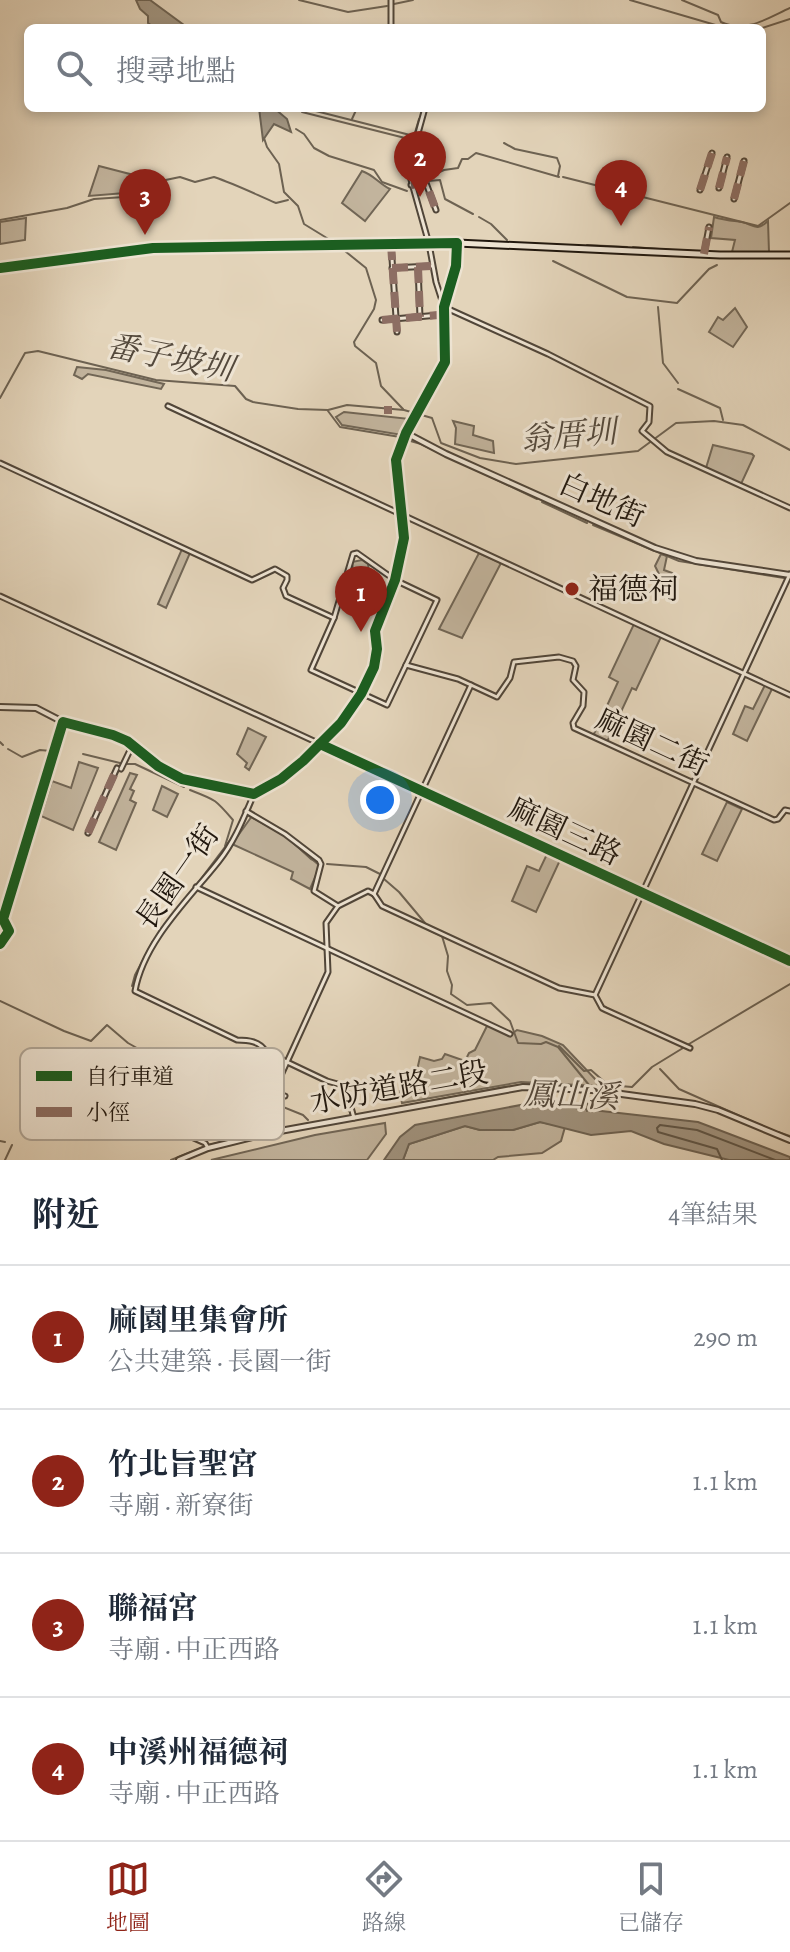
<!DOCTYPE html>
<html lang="zh-TW">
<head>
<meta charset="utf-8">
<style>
	:root { --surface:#fff; --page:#f2f2f3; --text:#1f2937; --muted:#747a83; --line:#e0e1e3; --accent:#8f2418 }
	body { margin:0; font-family:Alegreya,"Noto Serif TC",serif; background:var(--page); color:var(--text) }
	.you { position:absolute; left:380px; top:800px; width:28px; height:28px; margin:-20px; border:6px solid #fff; border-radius:50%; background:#1a73e8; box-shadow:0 0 0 12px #1a73e833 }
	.badge { display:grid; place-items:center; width:52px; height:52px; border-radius:50%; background:var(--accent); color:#fff; font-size:26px; font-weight:700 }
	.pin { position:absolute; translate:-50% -66px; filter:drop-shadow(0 2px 4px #0008) }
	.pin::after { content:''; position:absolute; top:42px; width:28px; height:24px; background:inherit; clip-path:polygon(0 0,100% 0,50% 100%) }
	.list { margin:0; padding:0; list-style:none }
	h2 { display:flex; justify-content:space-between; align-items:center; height:104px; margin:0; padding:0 32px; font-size:34px }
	h2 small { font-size:26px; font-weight:400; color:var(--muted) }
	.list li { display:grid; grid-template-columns:52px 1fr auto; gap:24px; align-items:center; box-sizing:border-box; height:144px; padding:0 32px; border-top:2px solid var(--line) }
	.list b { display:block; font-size:30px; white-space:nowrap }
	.list p { margin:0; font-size:26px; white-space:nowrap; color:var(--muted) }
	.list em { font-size:26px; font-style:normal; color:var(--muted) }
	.icon { flex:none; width:44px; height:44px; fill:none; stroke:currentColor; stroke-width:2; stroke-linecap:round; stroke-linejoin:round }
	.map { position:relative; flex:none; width:790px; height:1160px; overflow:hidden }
	.search { position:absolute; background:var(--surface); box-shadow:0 4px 12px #0003; left:24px; right:24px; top:24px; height:88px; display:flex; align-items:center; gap:20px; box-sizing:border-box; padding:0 28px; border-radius:12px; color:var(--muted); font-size:30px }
	.sheet { height:680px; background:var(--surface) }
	nav { display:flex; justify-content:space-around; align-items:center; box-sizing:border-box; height:112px; border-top:2px solid var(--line); background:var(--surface); font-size:22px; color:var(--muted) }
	nav a { display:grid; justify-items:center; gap:4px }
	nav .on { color:var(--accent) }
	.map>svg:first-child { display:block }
	.green { fill:#c2b49d; stroke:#716656; stroke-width:2 }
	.water { fill:#a19480; stroke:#6d6252; stroke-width:2 }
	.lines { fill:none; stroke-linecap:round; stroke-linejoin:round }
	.shore { stroke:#605647; stroke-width:2 }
	.stream { stroke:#6d6252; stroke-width:2 }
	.minor-casing { stroke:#514639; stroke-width:7 }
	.tertiary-casing { stroke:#514639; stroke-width:8 }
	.secondary-casing { stroke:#20170e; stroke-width:9 }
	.minor { stroke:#ede3d2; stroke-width:3 }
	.tertiary { stroke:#ede3d2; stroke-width:4 }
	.secondary { stroke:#ede3d2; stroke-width:5 }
	.quiet { stroke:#8d6e63; stroke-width:8; stroke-dasharray:16 8; stroke-linecap:butt }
	.cycleway-casing { stroke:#ede3d2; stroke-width:15 }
	.cycleway { stroke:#1b5e20; stroke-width:10 }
	.poi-dot { fill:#8f2418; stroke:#ede3d2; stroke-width:3 }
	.labels { text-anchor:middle; stroke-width:6; stroke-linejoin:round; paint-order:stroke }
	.street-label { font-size:30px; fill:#20170e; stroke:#ede3d2 }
	.poi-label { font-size:30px; fill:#20170e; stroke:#ede3d2; text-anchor:start }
	.water-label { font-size:32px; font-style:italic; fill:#54493c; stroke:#ede3d2 }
	.key { fill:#ede3d2; stroke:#b0a697; stroke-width:2 }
	.key-label { font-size:22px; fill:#20170e }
</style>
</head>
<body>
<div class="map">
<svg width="790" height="1160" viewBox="0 0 790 1160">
	<rect width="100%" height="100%" fill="#e3d4ba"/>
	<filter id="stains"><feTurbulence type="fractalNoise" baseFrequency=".0025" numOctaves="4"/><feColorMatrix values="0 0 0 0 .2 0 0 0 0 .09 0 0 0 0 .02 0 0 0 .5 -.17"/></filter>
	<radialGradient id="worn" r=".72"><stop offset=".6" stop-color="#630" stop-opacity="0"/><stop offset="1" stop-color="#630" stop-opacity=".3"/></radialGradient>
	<g class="green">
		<path d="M99,166l58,15 -32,12 -36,3z"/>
		<path d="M362,171c12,4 17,13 28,18l-25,32 -23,-18z"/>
		<path d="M714,217c9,3 21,4 28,5 12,3 14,10 26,-1l1,31h-37l3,-12 -24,-2z"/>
		<path d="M26,218l-1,22 -25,4v-22z"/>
		<path d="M735,308l12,19 -14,20 -24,-15 9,-15 5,3z"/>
		<path d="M77,367l29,3 58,14 -3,5 -73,-15 -6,5 -8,-4z"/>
		<path d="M344,412l66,7 -8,16 -60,-10 -6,-8z"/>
		<path d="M453,421l21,5 -1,9 20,6 1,12 -39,-9 1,-16z"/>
		<path d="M713,445l39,9 2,2 -13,28 -35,-16z"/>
		<path d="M182,549l8,4 -24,55 -8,-4z"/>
		<path d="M479,553l22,10 -39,75 -23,-9z"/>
		<path d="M661,554l6,2 -3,14 11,4 -11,23 -12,-5 7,-18 -4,-8z"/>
		<path d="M362,560l6,4 3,26 -8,8 -7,-1 -4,-35z"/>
		<path d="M634,624l27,13 -25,53 -4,-2 -25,54 -14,-6 25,-54 -9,-5z"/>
		<path d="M765,685l7,4 -25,52 -14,-7 12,-28 8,3z"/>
		<path d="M248,728l18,9 -17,33 -4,-3 2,-4 -10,-9z"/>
		<path d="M79,762l19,6 -25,62 -32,-14 11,-35 19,7z"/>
		<path d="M130,773l7,2 -7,14 4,2 -4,9 6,3 -20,47 -17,-8z"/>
		<path d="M162,786l16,8 -11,23 -14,-7z"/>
		<path d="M727,802l15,7 -25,52 -15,-7z"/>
		<path d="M252,816l33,20 35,30 -10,23 -19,-10 2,-7 -61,-28z"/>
		<path d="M548,852l13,6 -25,54 -24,-11 15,-35 12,5z"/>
		<path d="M488,1024l21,12 8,-6 25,6 21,9 34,36 1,5 -77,-4 -119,21 -2,-12 13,-3 7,-31 14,4 8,-2 3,-5 20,7 4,-8 6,-3z"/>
		<path d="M540,1122l25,5 -4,14 -19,12 -44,4 -5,3h-90l6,-16 56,-18 15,4h33z"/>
		<path d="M385,1123l1,11 -19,26h-156l104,-25z"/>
	</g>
	<g class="water">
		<path d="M136,0h14l38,28h-33l-7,-5v-7l-8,-7z"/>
		<path d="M259,108h15l13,11 4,13 -17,-8 -11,16z"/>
		<path d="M531,1103l167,19 92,35v3h-61l-65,-16 -33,-13 -40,4 -51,-13 -27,8h-33l-15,-4 -56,18 -6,16h-19l16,-23 15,-12z"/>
	</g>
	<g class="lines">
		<path class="shore" d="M722,1160l-5,-11 -59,-17 -1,-4 3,-3 37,5 78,30"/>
		<g class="stream">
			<path d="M299,0l49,12 39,-6"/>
			<path d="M630,0l89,26"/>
			<path d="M682,0l36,15 3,7c24,12 47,-4 69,-14"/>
			<path d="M394,4l19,-4"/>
			<path d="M762,28l28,-9"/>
			<path d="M304,108l110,28 5,-17"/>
			<path d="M451,108l3,2"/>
			<path d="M302,112l111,28"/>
			<path d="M352,119l5,-11"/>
			<path d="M296,129l8,5 10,14 15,8 45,14 8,12 25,9"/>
			<path d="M264,138l3,9 12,17 5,28 14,14 6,18 31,19"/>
			<path d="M504,143l11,6 42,9 3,8 -2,10"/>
			<path d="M412,176l21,-1 11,-5 14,-2 4,-9h6l8,-6 83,24"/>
			<path d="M563,177l195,49 32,-23"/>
			<path d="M428,181l12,-1 5,19 28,15"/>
			<path d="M479,217l12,7 16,16"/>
			<path d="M0,220l67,-12 27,-9 30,-2 32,-15 24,-5 15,5 19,-5c21,7 41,17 62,26l12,-3"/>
			<path d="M587,245l40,2"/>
			<path d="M340,247l26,21 10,32 -2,9 -20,33 1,4 21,17 5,23 22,23"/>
			<path d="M633,247l39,3"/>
			<path d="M553,261l74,36 50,6 32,-34 8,-4"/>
			<path d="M658,307l5,56 15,20"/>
			<path d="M678,389l42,19 3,12"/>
			<path d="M0,398l25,-45 13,-2 118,29 79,6 11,13 7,3 45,7 30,1 19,-5 57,5 28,8 9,25 39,15 36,6 122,-13 38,-28 38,-2 29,4 47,25"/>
			<path d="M328,411l12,16 60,10"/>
			<path d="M407,440l14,4 116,55"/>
			<path d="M542,502l45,21"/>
			<path d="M593,525l86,36 105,17"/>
			<path d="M0,742l3,3"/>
			<path d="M8,749l14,8 18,-7 11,1"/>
			<path d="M83,754l37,9"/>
			<path d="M126,764h9l49,23"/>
			<path d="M190,790c26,10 25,9 43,30l-8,26"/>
			<path d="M249,816l17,9"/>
			<path d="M286,836l25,23 7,3"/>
			<path d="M327,864l39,3 14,7"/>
			<path d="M384,879l15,13 26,31"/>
			<path d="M185,900l49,-65"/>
			<path d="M429,930l13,6 6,20 -1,15 5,14 -1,9 16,11 24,-2 19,18 8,22 23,1 5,-2 12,5 31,38"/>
			<path d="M159,932l7,-8"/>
			<path d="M132,986l3,-11 18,-34"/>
			<path d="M0,1001l64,30 27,10 16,-16 21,18 32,18"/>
			<path d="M689,1044l101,-60"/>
			<path d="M559,1046l25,25 7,-1 17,15 24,2 20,-20 31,-19"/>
			<path d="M166,1065l12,7 30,2 23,12 72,29 5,5"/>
			<path d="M660,1069l19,20 95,42"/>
			<path d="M587,1111l1,-11"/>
			<path d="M778,1132l12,4"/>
			<path d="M0,1141l5,1"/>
			<path d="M5,1160l7,-15"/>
			<path d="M171,1160l38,-15 37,-9 258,-49 24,-3 60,2"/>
		</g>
		<g class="minor-casing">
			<g id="minor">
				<path d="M391,0v28"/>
				<path d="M411,185l15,-2 10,27"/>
				<path d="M719,188l8,-31"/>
				<path d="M700,190l12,-37"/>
				<path d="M734,199l10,-38"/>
				<path d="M391,244l6,88"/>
				<path d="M704,254l5,-27"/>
				<path d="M418,267l2,50"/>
				<path d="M392,268l39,-2"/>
				<path d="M444,307l104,47 102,52 -1,16 -7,9 25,21 123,56"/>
				<path d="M444,307l12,-41 1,-21"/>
				<path d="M382,320l57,-5"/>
				<path d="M168,406l622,289"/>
				<path d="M406,433l32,-56 8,-23 -2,-47 -8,-25 -7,-38 -21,-75 17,-61"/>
				<path d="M0,463l252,117 23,-11 12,7v4l-4,8 3,8 48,22"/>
				<path d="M357,553l38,27 42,20 -50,105 -76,-35 23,-52 19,-64z"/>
				<path d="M0,596l790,365"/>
				<path d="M406,665l52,14 39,18 13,-19 4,-16 45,-5 14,4 3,5 -3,14 11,12 -1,14 -10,17 1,5 200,92 4,-1 7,-9 5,1"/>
				<path d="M121,769l12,-25"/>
				<path d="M254,794c-10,23 -19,47 -35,67 -30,38 -75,80 -84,130l102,49c11,0 23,1 29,12l61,29 18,5 9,32"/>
				<path d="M246,811l39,23 34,26 2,4 -7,27 24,15"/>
				<path d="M88,833l29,-65"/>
				<path d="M196,887l314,147"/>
				<path d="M374,894l8,12 177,82 36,7 7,13 4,2 84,38"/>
				<path d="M374,894l97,-209"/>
				<path d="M595,995l195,-421"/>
				<path d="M57,1077l148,66 3,5"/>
				<path d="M285,1096l-10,-3 2,-9 51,-112 -2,-49 12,-17 30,-15 6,3"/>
			</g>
		</g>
		<g class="tertiary-casing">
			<g id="tertiary">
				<path d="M0,707l36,1 27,14 50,13 14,6 31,25 24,13 72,15c46,-26 104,-74 119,-126 5,-15 0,-24 2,-36 3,-17 14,-34 19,-51 3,-10 3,-20 6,-30 1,-6 4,-11 4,-17 1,-42 -19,-57 2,-101l40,21 209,94 41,13 94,14"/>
				<path d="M179,1160l29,-12 61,-15 254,-46 69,3 103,14 23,6 72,30"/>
			</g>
		</g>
		<g class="secondary-casing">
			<path id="secondary" d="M0,268l153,-20 189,-3 115,-2 263,12h70"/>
		</g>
		<use href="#minor" class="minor"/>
		<use href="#tertiary" class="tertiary"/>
		<use href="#secondary" class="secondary"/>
		<g class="quiet">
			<path d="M411,185l15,-2 10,27"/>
			<path d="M719,188l8,-31"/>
			<path d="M700,190l12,-37"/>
			<path d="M734,199l10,-38"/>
			<path d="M391,244l6,88"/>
			<path d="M704,254l5,-27"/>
			<path d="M418,267l2,50"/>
			<path d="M392,268l39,-2"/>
			<path d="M382,320l57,-5"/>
			<path d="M388,414v-8"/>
			<path d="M88,833l29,-65"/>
		</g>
		<g class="cycleway-casing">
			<g id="cycleway">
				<path d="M0,268l153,-20 304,-5 -1,23 -12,41 1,55 -39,71 -10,27 8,78 -9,42 -20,51 2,18 -3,18 -13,27 -20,29 -38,38 -22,18 -27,15 -72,-15 -24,-13 -31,-25 -14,-6 -50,-13 -60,197 6,12 -9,13"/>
				<path d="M320,744l470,217"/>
			</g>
		</g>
		<use href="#cycleway" class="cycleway"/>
	</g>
	<circle class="poi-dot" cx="572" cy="589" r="8"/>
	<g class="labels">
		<g class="street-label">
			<text transform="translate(602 500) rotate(24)" y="10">白地街</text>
			<text transform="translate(652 742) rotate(25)" y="10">麻園二街</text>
			<text transform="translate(565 831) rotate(25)" y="10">麻園三路</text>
			<text transform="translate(177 877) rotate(-55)" y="10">長園一街</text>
			<text transform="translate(399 1087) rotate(-10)" y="10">水防道路二段</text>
		</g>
		<g class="poi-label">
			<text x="588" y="599">福德祠</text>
		</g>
		<g class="water-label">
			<text transform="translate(170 357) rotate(11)" y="11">番子坡圳</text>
			<text transform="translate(568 435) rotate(-5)" y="11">翁厝圳</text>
			<text transform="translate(571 1095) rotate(2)" y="11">鳳山溪</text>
		</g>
	</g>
	<rect x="20" y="1048" width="264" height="92" rx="12" class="key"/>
	<rect x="36" y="1071" width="36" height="10" fill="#1b5e20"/>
	<rect x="36" y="1107" width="36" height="10" fill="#8d6e63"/>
	<g class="key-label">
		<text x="86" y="1084">自行車道</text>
		<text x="86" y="1120">小徑</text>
	</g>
	<rect width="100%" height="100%" filter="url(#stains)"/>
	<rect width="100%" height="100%" fill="url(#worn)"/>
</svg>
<div class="you"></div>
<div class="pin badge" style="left:361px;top:632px">1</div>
<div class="pin badge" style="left:420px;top:197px">2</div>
<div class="pin badge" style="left:145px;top:235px">3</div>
<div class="pin badge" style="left:621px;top:226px">4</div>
<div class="search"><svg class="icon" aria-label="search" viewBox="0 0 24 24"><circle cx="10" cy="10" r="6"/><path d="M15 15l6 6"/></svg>搜尋地點</div>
</div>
<section class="sheet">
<h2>附近<small>4筆結果</small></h2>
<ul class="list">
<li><span class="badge">1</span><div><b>麻園里集會所</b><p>公共建築 · 長園一街</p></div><em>290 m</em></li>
<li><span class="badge">2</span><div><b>竹北旨聖宮</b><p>寺廟 · 新寮街</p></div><em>1.1 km</em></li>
<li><span class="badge">3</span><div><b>聯福宮</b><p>寺廟 · 中正西路</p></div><em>1.1 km</em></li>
<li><span class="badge">4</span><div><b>中溪州福德祠</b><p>寺廟 · 中正西路</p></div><em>1.1 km</em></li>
</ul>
</section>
<nav>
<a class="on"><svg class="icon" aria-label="map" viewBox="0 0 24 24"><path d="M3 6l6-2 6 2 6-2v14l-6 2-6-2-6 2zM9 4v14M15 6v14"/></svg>地圖</a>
<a><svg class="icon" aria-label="directions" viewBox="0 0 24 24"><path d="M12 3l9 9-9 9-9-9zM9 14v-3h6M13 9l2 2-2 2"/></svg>路線</a>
<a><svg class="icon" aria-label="saved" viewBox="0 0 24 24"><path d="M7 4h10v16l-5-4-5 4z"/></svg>已儲存</a>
</nav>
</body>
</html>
